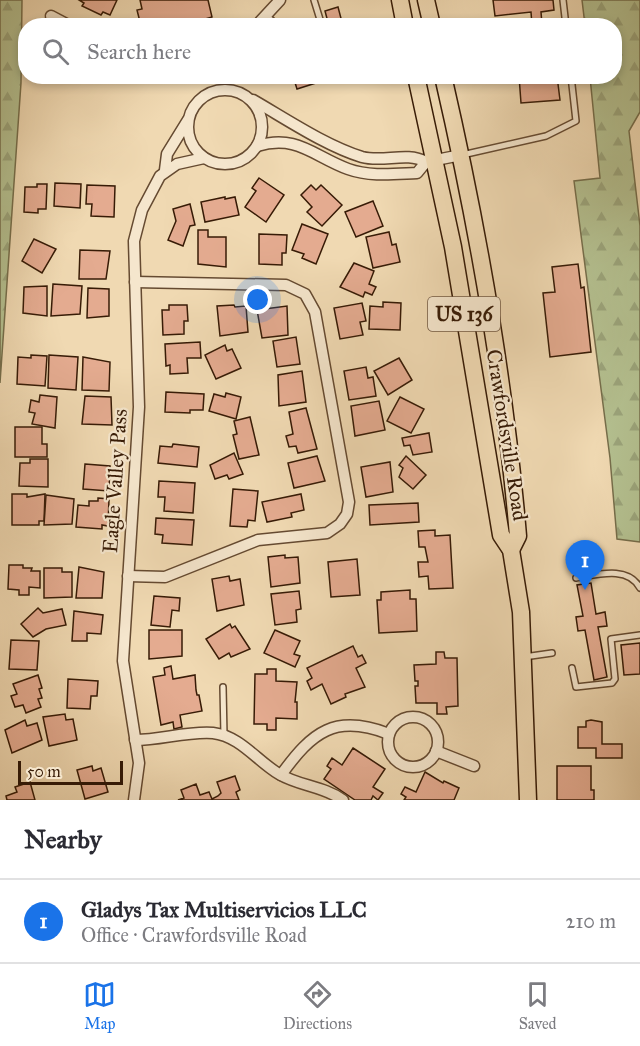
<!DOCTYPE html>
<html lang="en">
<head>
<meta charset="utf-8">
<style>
	:root { --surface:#fff; --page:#f2f2f3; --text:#2b2b33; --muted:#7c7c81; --line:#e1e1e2; --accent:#1a73e8 }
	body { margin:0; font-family:"IM FELL Great Primer",serif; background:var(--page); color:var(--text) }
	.scale { position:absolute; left:18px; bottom:15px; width:105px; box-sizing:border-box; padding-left:6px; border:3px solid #371b06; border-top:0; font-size:16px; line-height:21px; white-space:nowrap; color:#371b06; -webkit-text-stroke:4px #f5e6cd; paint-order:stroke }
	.you { position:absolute; left:258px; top:300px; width:21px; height:21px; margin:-15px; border:4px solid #fff; border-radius:50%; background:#1a73e8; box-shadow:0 0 0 9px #1a73e833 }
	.badge { display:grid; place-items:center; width:39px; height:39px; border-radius:50%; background:var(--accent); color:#fff; font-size:20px; font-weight:700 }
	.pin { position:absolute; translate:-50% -50px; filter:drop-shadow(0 2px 3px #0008) }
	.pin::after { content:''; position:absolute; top:32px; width:21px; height:18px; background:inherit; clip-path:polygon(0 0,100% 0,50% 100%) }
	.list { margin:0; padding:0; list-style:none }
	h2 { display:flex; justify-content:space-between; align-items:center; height:78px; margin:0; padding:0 24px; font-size:26px }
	h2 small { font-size:20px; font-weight:400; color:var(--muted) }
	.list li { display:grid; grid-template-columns:39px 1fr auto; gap:18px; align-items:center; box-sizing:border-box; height:84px; padding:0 24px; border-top:2px solid var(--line) }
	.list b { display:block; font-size:22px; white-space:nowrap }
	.list p { margin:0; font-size:20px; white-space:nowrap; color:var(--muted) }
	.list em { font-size:20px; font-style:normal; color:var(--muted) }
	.icon { flex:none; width:33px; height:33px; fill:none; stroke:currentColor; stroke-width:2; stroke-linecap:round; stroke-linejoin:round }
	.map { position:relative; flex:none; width:640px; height:800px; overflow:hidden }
	.search { position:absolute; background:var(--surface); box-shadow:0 3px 9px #0003; left:18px; right:18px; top:18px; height:66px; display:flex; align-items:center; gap:15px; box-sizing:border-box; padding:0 21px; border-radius:24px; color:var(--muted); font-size:22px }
	.sheet { height:162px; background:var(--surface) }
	nav { display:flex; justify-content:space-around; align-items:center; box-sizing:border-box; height:84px; border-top:2px solid var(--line); background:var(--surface); font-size:16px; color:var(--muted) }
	nav a { display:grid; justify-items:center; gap:3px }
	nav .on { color:var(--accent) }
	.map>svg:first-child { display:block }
	.forest { fill:url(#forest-firs); stroke:#766e4b; stroke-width:1.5 }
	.building { fill:#e4ab90; stroke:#371b06; stroke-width:1.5 }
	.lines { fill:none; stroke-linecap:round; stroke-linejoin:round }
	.lane-casing { stroke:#654a31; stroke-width:8 }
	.street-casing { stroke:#654a31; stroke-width:13 }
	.primary-casing { stroke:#371b06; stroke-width:19 }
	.lane { stroke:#f5e6cd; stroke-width:5 }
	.street { stroke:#f5e6cd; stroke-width:10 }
	.primary { stroke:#f0d9b2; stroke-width:16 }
	.labels { text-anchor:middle; stroke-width:4.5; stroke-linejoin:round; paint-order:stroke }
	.shield { fill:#f5e6cd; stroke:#705842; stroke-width:1.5 }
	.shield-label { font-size:20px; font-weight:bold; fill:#371b06 }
	.street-label { font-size:21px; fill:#371b06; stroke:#f5e6cd }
</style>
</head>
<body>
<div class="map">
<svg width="640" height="800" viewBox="0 0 640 800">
	<defs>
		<pattern id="forest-firs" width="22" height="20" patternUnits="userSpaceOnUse" patternTransform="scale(1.5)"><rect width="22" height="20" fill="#b4c090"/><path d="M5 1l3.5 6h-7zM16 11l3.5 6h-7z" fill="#9ba47b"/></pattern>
	</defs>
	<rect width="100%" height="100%" fill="#f0d9b2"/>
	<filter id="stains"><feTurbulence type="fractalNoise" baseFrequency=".00333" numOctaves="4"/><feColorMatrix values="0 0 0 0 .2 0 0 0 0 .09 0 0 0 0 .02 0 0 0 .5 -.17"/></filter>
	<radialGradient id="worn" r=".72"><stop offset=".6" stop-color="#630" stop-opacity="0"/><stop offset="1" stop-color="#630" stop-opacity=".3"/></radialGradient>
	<g class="forest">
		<path d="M0,0h22l-1,83 -21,300z"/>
		<path d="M582,0h58v112l-11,19 11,95v316l-23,-3 -7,-81 -36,-277 26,-3 -10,-101 24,-1v-50l-29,-1z"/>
	</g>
	<g class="building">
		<path d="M79,0h38l-7,15 -7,-3 -2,3 -19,-9 2,-3z"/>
		<path d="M140,0h68l4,17 -7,2v3l-13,4h-51l-4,-16 5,-1z"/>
		<path d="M493,0h60l1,10 -13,2 1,12 10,2h-23l3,-1 -1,-13 -36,4z"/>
		<path d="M338,7l5,19h-14l-4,-15z"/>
		<path d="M143,76h23l-23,4z"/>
		<path d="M293,76h45l-41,13z"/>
		<path d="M519,76h38l3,24 -39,3z"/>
		<path d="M259,178l25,17 -18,27 -21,-15 11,-16 -4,-3z"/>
		<path d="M55,183l26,1 -1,24 -26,-2z"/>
		<path d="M37,184h10l-1,25h-8v4l-14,-1 1,-25h12z"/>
		<path d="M87,185l28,1 -1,31 -23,-1 1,-12h-6z"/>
		<path d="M311,185l5,5 5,-5 21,20 -20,21 -15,-14 5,-5 -11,-12z"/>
		<path d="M225,197v2l10,-2 4,18 -34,7 -4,-20z"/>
		<path d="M373,201l10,25 -27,11 -11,-25z"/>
		<path d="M190,204l5,21 -5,1 -7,20 -15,-6 8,-19 -3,-12z"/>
		<path d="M302,224l26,10 -12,30 -14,-6 2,-4 -12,-4z"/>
		<path d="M198,230h10v7h18v30l-28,-3z"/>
		<path d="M389,232l3,13 4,-1 4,18 -27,6 -7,-31z"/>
		<path d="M259,234l28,1 -1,18h-4v12l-23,-1z"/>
		<path d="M34,239l22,10 -14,24 -20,-12z"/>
		<path d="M80,250l30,1 -4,28h-27z"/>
		<path d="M354,263l20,8 -5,13 7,3 -4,8 -7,-3 -2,5 -23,-10z"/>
		<path d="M578,264l3,24 3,-1 7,65 -41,5 -7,-64 12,-1 -3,-25z"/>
		<path d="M53,284l29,2 -2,28 -29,2z"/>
		<path d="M47,286v30l-24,-3 1,-26z"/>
		<path d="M88,288l21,1v27l-22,2z"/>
		<path d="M383,302l18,1 -1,27 -31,-1 1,-23 13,1z"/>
		<path d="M362,303l4,18 -6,1 3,13 -23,4 -6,-31z"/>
		<path d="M169,305h18l1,16h-4v13l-21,1 -1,-25h7z"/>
		<path d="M234,305l1,2 11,-1 2,26 -28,4 -3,-30z"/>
		<path d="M287,306l1,29 -26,3 -5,-28z"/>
		<path d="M296,337l4,27 -23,3 -4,-26z"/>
		<path d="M200,342l1,16h-14l1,15 -18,1v-9l-4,1 -1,-22z"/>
		<path d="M225,345l2,6 5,-2 9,19 -25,11 -11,-24z"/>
		<path d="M31,355l16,1 -2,30 -28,-2 1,-27 13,1z"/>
		<path d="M49,355l29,2 -2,33 -28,-2z"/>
		<path d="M83,357l27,5 -1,29 -27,-1z"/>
		<path d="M399,358l13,22 -24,15 -14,-24z"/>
		<path d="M366,367l2,11 5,-1 3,19 -27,4 -5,-29z"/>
		<path d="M302,371l4,31 -27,4 -1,-31z"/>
		<path d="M166,392l38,2 -1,16h-13v3l-25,-1z"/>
		<path d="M226,393l15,4 -5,22 -27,-8 5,-17 11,3z"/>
		<path d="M40,395l17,2 -2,31 -23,-4 3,-11 -6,-1 2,-12 8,2z"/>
		<path d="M85,396l26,1 1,28 -30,-1z"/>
		<path d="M400,397l24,12 -13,24 -24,-12z"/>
		<path d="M379,401l6,29 -30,6 -4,-30z"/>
		<path d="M306,408l11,41 -19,4 -2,-7 -7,1 -3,-11 7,-2 -4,-22z"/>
		<path d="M250,417l9,38 -20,4 -6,-24 4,-1 -3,-13z"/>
		<path d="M15,427h27v17h5v13h-32z"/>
		<path d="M429,433l3,19 -19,3 -3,-10 -6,1 -2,-8z"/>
		<path d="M173,444l26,3 -2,20 -39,-4 2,-17 12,1z"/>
		<path d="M234,453l9,21 -14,5 -2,-4 -12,4 -5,-14z"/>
		<path d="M317,456l8,25 -31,7 -6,-25z"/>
		<path d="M406,456l20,19 -13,14 -14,-12 4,-9 -4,-3z"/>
		<path d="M30,459h18v28l-29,-1 1,-23h10z"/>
		<path d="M390,462l3,30 -27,5 -5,-30z"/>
		<path d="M85,464l25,2 -1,25 -26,-2z"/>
		<path d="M159,481l36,2 -2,30 -29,-2 1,-14h-7z"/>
		<path d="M233,489l25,2 -3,30 -7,-1 -1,7 -17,-1z"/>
		<path d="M12,494h15v3l18,-3 -1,27h-5v4h-27z"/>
		<path d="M301,494l3,16 -13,3 1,4 -25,5 -5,-20z"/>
		<path d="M46,495l28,4 -2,25 -28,1z"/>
		<path d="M98,498l11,1 -1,27 -6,-1v4l-26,-2 2,-22 11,1v-5h9z"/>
		<path d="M418,503l1,19 -49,3 -1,-20z"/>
		<path d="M156,518l38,2 -2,25 -30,-2 1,-8 -8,-1z"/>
		<path d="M435,530v6l15,-1 3,53 -24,1 -1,-13 -9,1 -1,-15h10l-3,-15h-6l-1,-16z"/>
		<path d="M285,555v3l13,-1 2,26 -29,4 -3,-30z"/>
		<path d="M357,559l3,36 -29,2 -3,-35z"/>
		<path d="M9,565h14v3h9l-1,3h9v17l-11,-1v8h-10v-5l-11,-1z"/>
		<path d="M79,567l25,5 -2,26h-26z"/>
		<path d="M44,568h18v4h10v25l-28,1z"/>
		<path d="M229,576l1,5 10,-2 4,26 -27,6 -5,-32z"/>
		<path d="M591,583l5,31 9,-2 2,14 -9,1 9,50 -13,3 -9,-50 -7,1 -2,-14 7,-1 -6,-31z"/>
		<path d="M410,590v9h6l1,32 -38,2 -2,-33h4v-8z"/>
		<path d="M299,591l2,18 -5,1 1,12 -22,3 -4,-31z"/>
		<path d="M154,596l26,2 -1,13 -7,-1 -2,17 -19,-2z"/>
		<path d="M38,608l5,5 19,-4 4,16 -20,4 -13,8 -12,-13z"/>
		<path d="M74,611l29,4 -2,19 -14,-1v8h-15z"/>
		<path d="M230,624l2,4 3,-2 15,23 -19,8 -2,-4 -10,6 -13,-20z"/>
		<path d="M149,630h33v26l-33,3z"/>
		<path d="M275,630l25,11 -6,13 6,2 -5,11 -31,-14z"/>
		<path d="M11,640l28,1 -2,29 -28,-1z"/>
		<path d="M640,643v31l-16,1 -3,-30z"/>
		<path d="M353,646l5,11 4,-2 4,8 -10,5 9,19 -20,7 1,3 -15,7 -9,-20 -11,6 -4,-9 5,-3 -5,-10z"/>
		<path d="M436,652h8l1,6h12l1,48 -12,1 1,7h-10v-11h-21l-1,-17h3v-5h-3l-1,-16 22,-1z"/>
		<path d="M171,666l2,13 22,-4 1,15 1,5h2l3,16 -22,4 2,12 -8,2 -1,-7 -12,3 -8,-48 12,-2 -1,-7z"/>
		<path d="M267,669h9v12l21,1 -2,20h2v17l-21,-1v12h-9v-6h-13l1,-50h12z"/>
		<path d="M38,675l4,13 -3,1 3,9 -4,1 3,8 -15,6 -3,-8 -8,2 -4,-11 6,-2 -4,-10z"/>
		<path d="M68,679l30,2 -1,15h-6l-1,13 -23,-1z"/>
		<path d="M65,714l1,6 7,-1 4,21 -28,6 -6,-29z"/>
		<path d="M25,720l2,6 10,-3 5,17 -30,13 -7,-23z"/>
		<path d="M591,720l11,2v22h20v14h-26v-10h-18v-21h8v-6z"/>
		<path d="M353,748l32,21 -12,18 10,6 -5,7 -5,-4 -2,4h-16l-31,-21 7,-10 -4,-3 5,-8 10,7z"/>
		<path d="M92,766l1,5 8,-3 7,24 -23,7 -8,-29z"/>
		<path d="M557,766h34v24h3v10h-37z"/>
		<path d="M425,772l18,11 1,-2 15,7 -5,12h-50l2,-3 -5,-3 4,-7 11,5z"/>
		<path d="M235,776l5,14 -4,2 3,8h-61l6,-2 -3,-8 15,-6 4,11 9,-3 3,7 6,-3 3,-3 -4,-11z"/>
		<path d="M30,782l5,18h-28l-1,-4 11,-4 -2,-5z"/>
	</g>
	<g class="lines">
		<g class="lane-casing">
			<g id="lane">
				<path d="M314,0l8,26"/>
				<path d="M563,0l3,26"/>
				<path d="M267,16l11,10"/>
				<path d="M462,155l84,-19 30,-15 -5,-45"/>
				<path d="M576,578c20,-3 52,-13 64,10"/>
				<path d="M524,657l28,-4"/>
				<path d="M572,668l4,19 36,-4 3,-4 -4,-40 29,-4"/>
				<path d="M223,687l1,49"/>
			</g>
		</g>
		<g class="street-casing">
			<g id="street">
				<path d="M51,16l19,10"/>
				<path d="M256,26l24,-26"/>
				<circle cx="225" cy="127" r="37"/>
				<path d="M253,100c33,19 73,46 109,57 22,6 44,-6 64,5"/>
				<path d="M257,146c40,-12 56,10 91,23 22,8 46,5 69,4l9,-11 35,-7"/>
				<path d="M165,170l2,-16 21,-34"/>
				<path d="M128,576l37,1 93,-37 69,-7 13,-9 7,-10 2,-12 -34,-190 -10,-18 -19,-9 -151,-3"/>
				<circle cx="413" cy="742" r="25"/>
				<path d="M135,740c26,0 52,-9 78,-7 27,3 44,28 66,41 20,12 44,12 64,26"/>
				<path d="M436,751l38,15"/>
				<path d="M281,775c31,-43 54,-62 108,-41"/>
				<path d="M134,800l5,-37 -16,-102 16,-254 -5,-166 8,-31 18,-34 17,-12 27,-6"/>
			</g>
		</g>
		<g class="primary-casing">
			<g id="primary">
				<path d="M400,0l5,26"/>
				<path d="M426,0l6,26"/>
				<path d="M416,76l37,171 48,288 10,15 10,62 7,188"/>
				<path d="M443,76c35,152 62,305 75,460l-7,14"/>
			</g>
		</g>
		<use href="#lane" class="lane"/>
		<use href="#street" class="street"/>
		<use href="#primary" class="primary"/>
	</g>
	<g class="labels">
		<rect class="shield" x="428" y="297" width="72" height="34" rx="4.5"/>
		<g class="shield-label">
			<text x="464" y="321">US 136</text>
		</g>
		<g class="street-label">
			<text transform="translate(507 435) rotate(81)" y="7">Crawfordsville Road</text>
			<text transform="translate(115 481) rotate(-86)" y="7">Eagle Valley Pass</text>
		</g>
	</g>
	<rect width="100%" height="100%" filter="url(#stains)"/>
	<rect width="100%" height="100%" fill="url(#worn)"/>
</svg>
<div class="scale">50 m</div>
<div class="you"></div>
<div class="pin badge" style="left:585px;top:590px">1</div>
<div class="search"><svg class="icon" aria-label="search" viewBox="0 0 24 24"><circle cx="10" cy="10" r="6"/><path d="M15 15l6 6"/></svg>Search here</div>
</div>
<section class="sheet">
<h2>Nearby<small></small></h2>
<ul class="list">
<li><span class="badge">1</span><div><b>Gladys Tax Multiservicios LLC</b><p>Office · Crawfordsville Road</p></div><em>210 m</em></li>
</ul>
</section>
<nav>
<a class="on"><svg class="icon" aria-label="map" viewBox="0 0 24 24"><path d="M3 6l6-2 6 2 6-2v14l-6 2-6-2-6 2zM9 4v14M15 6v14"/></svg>Map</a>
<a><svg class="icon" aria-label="directions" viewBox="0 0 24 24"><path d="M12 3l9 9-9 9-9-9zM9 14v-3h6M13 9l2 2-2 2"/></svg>Directions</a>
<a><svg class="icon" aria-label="saved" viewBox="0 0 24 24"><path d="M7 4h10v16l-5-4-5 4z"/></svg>Saved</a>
</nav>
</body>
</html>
